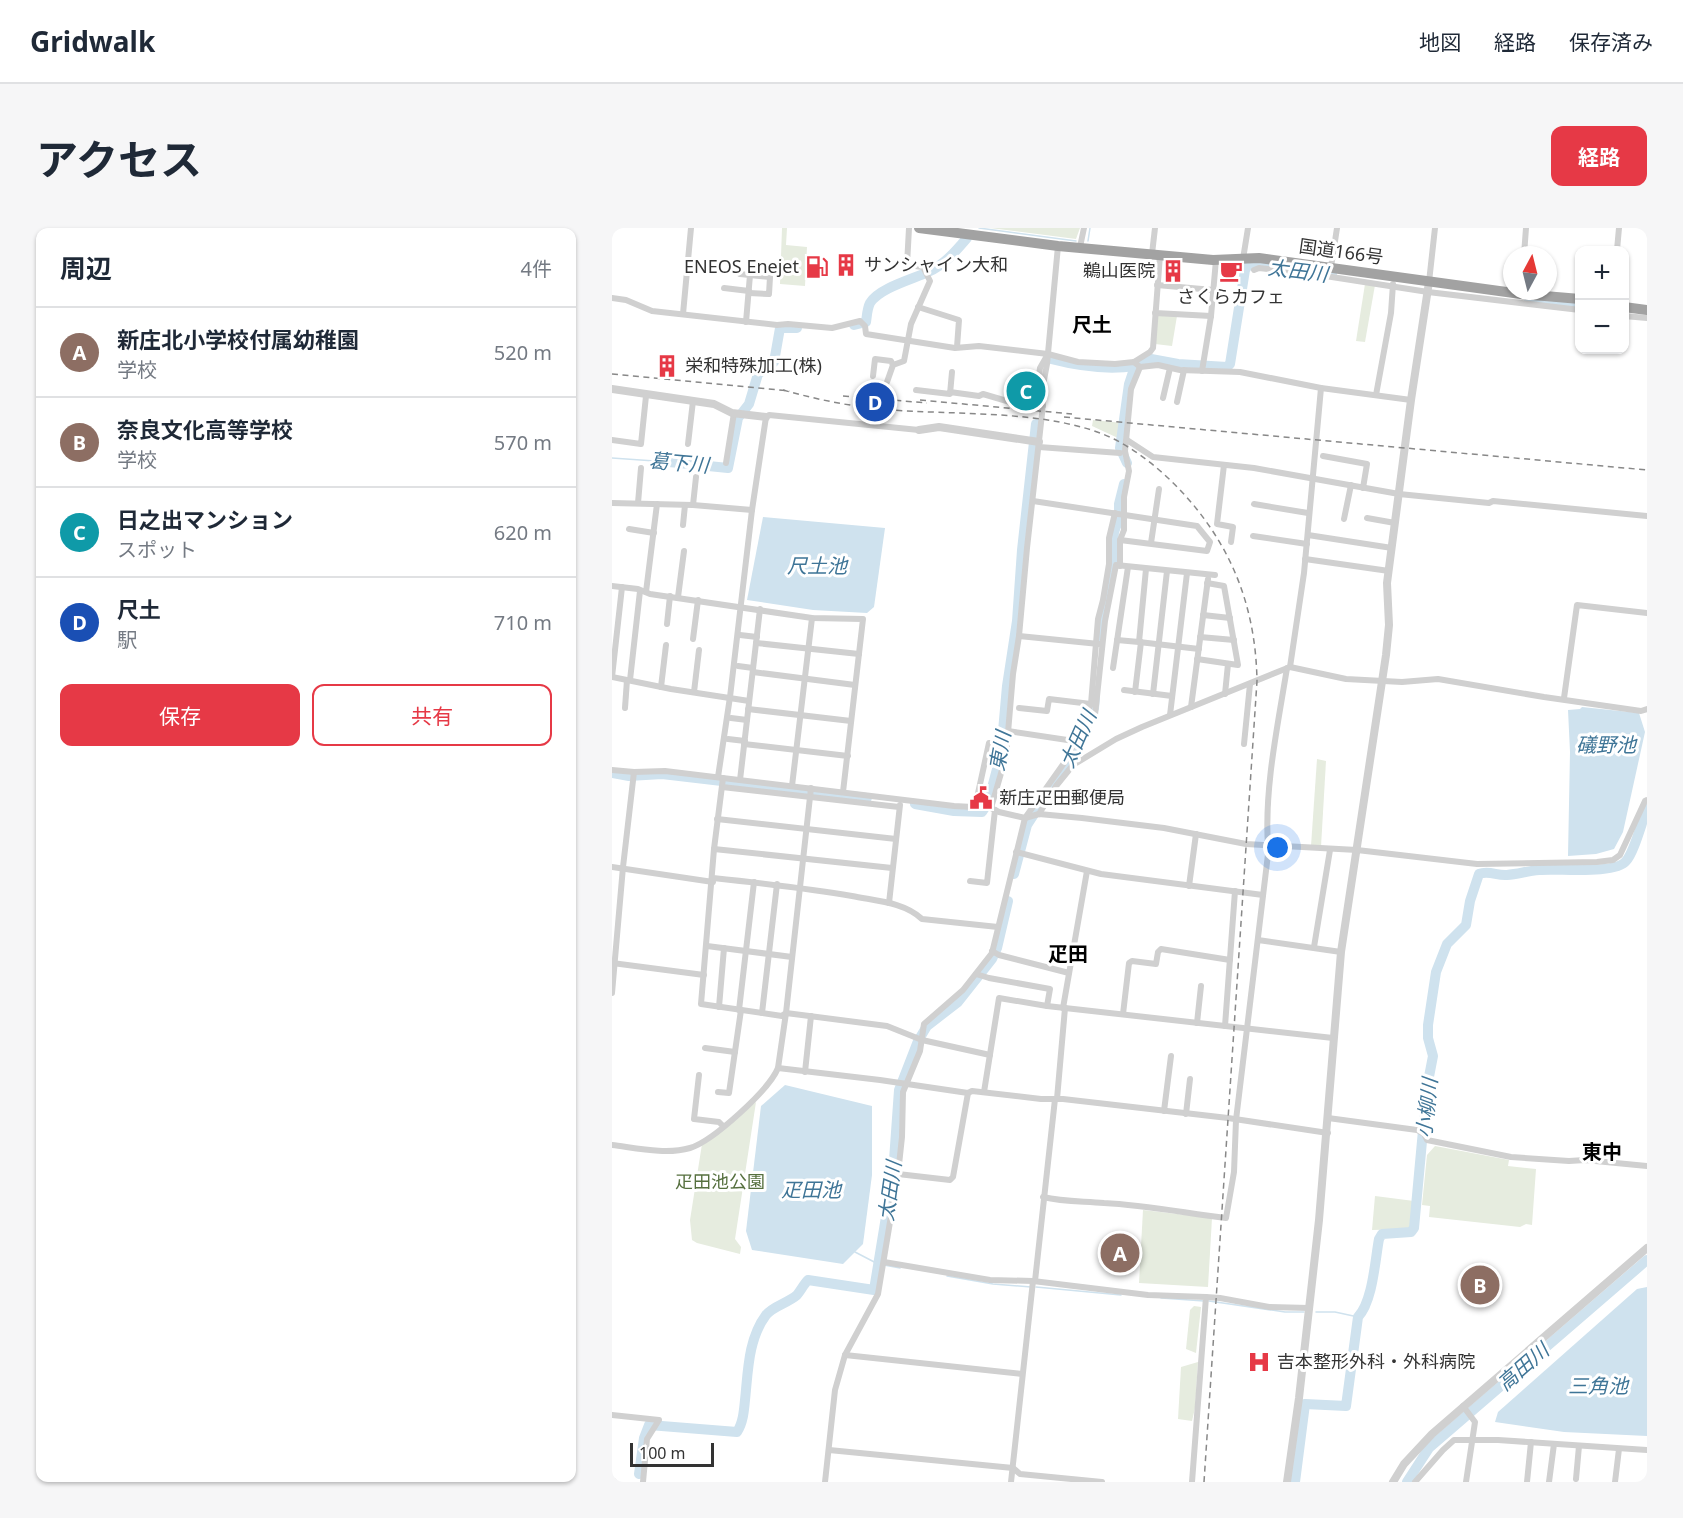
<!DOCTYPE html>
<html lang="ja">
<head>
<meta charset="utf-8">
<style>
	:root { --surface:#fff; --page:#f6f6f7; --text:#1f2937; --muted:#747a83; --line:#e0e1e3; --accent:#e63946 }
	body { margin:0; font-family:"Noto Sans","Noto Sans JP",sans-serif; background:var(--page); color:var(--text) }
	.controls { position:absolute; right:18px; top:18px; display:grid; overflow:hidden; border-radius:12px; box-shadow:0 2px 4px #0004 }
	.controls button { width:54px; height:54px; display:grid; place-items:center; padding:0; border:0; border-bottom:2px solid var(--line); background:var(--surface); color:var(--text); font:30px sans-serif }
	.compass { position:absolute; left:891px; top:18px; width:54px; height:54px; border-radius:50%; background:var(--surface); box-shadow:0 2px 4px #0004; rotate:7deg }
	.scale { position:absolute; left:18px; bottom:15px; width:84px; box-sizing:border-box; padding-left:6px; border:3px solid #333; border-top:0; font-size:16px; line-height:21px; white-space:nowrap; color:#333; -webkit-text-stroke:4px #fff; paint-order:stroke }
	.you { position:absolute; left:666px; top:620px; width:21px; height:21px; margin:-15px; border:4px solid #fff; border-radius:50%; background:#1a73e8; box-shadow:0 0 0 9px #1a73e833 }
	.badge { display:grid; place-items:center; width:39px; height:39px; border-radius:50%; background:var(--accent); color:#fff; font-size:20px; font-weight:700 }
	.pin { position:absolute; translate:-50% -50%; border:3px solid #fff; box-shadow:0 2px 6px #0006 }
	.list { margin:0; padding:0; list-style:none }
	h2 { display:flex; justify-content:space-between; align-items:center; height:78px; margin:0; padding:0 24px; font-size:26px }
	h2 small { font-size:20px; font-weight:400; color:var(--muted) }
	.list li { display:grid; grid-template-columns:39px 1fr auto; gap:18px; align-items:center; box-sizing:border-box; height:90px; padding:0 24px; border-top:2px solid var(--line) }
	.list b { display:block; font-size:22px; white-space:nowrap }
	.list p { margin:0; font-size:20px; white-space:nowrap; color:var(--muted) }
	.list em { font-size:20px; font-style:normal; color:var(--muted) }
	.actions { display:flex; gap:12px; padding:18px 24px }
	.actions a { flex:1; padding:14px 0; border:2px solid var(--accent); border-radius:12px; text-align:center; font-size:21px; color:var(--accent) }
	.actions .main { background:var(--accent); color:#fff }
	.map { position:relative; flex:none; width:1035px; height:1254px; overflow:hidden; border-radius:12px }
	header { display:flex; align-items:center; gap:36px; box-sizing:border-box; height:84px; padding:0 30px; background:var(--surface); border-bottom:2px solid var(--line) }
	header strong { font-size:28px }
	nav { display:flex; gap:33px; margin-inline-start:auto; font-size:21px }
	.intro { display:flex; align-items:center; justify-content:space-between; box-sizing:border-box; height:144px; padding:0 36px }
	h1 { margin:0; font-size:42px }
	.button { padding:15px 27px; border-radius:12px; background:var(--accent); color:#fff; font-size:21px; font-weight:700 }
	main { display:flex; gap:36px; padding:0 36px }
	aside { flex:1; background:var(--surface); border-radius:12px; box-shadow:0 2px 4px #0004 }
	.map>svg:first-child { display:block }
	.green { fill:#e6ecdf }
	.water { fill:#cfe2ee }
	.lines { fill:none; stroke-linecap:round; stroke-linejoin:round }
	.stream { stroke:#cfe2ee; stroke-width:1.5 }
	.river { stroke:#cfe2ee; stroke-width:10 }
	.minor { stroke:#d0d0d0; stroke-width:6 }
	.tertiary { stroke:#d0d0d0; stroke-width:8 }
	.trunk { stroke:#a2a2a2; stroke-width:10 }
	.rail { stroke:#888; stroke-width:1.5; stroke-dasharray:6 4.5; stroke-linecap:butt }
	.labels { text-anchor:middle; stroke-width:6; stroke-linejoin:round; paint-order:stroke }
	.street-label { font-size:18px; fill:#333; stroke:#fff }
	.poi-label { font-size:18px; fill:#333; stroke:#fff; text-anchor:start }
	.park-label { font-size:18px; fill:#56703f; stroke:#fff }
	.water-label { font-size:20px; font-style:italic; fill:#3f7597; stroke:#fff }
	.neighbourhood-label { font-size:20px; font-weight:bold; fill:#000; stroke:#fff }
</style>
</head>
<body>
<header>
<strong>Gridwalk</strong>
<nav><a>地図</a><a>経路</a><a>保存済み</a></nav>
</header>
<div class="intro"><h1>アクセス</h1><a class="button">経路</a></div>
<main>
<aside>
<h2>周辺<small>4件</small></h2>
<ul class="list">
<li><span class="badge" style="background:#8d6e63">A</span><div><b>新庄北小学校付属幼稚園</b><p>学校</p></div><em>520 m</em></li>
<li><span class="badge" style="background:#8d6e63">B</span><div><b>奈良文化高等学校</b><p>学校</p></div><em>570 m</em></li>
<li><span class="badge" style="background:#0f9aa8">C</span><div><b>日之出マンション</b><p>スポット</p></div><em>620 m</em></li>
<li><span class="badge" style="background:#1a4fb4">D</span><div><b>尺土</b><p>駅</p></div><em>710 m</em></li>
</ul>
<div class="actions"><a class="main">保存</a><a>共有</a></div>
</aside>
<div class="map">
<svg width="1035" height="1254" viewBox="0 0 1035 1254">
	<rect width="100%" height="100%" fill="#fff"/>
	<g class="green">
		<path d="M170,0h5l-1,17 21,2 -2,39 -25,-2z"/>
		<path d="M378,0h90l-4,11z"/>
		<path d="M753,56l10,1 -10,57 -9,-1z"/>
		<path d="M545,86l20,2 -5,30 -17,-2z"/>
		<path d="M481,192l30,3 -5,15 -26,-12z"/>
		<path d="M705,531l9,2 -5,86 -10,-1z"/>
		<path d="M144,874l-21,137 6,8 -1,7 -43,-11 -5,-3 -2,-20 12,-76z"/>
		<path d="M823,918l74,14 -1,6 28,3 -4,56 -6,-1 -6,3 -91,-10 1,-11 -8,-1 5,-50z"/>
		<path d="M763,968l39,5 -2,28 -40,1z"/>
		<path d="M531,982l69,8 -4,69 -69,-4z"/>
		<path d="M582,1078l7,1 -5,46 -10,-4 4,-39z"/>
		<path d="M586,1134l-3,46 -3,13 -14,-2 3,-52z"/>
	</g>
	<g class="water">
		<path d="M151,289l122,11 -11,79 -7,6 -54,-3 -66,-10z"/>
		<path d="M970,479l57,6 6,19 -22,100 -9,17 -18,5 -28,2 2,-104 -2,-42 12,-1z"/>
		<path d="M173,857l87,21v69l-9,69 -20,20 -91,-14 -6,-19 15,-125z"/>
		<path d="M1035,1059v149l-83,-4 -69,-10 3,-10 139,-123z"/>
	</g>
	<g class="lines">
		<g class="stream">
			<path d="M367,0l97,13"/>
			<path d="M476,13l2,-13"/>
			<path d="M0,230l57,4"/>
			<path d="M243,1024l25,13"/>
			<path d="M272,1037l16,3"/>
			<path d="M335,1048l46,8 38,3"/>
			<path d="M424,1059l85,8"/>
			<path d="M549,1070l43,3"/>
			<path d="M597,1073l76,11h19"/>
			<path d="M704,1084h19l23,5"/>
		</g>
		<g class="river">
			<path d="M917,73l51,6"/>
			<path d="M242,97l12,-3c1,-6 1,-13 4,-19 9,-15 43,-24 58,-31 16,-7 28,-21 39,-34"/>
			<path d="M439,131c27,7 57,11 84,7"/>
			<path d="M57,234l59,6 10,-50 11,-14 9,-30 16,-12 6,-34h17"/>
			<path d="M515,235l-7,-15 9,-64 6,-18 8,-5 8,-2 27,5 49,3 3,-3 15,-94 4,-6h17l66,10"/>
			<path d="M487,408l13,-71 2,-33 5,-14v-14l5,-20"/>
			<path d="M0,545l17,3 33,-2 205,24"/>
			<path d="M303,576l39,7 28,1 6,-9 13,-49 6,-68 10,-65 5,-71 14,-126"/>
			<path d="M402,646l13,-49 48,-74 10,-28 9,-15 1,-11"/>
			<path d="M27,1246l5,-36 5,-13 88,7c6,-9 7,-21 8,-32 3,-28 3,-61 21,-85 7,-9 22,-12 31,-20 4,-5 7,-11 11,-15l66,10 19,-116 6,-84 19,-49 9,-15 31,-24 34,-43 5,-11 11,-47"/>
			<path d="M683,1254l10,-78 41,2 12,-89c15,-16 17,-57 21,-78l3,-5 29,-2 3,-4 13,-141 6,-31 -5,-18v-13l8,-53 11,-28 19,-19 4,-24 9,-27c10,-4 18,2 28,1 11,-1 21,-4 32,-5 18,-2 76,5 87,-9 8,-8 16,-40 21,-52"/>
			<path d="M795,1254l22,-34 218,-188"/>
		</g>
		<g class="minor">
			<path d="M468,19l4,-19"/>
			<path d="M1005,22l2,-22"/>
			<path d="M540,26l3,-26"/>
			<path d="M912,27l2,-27"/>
			<path d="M631,31l5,-31"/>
			<path d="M719,39l6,-39"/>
			<path d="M642,42l5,-2 60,7 109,17 152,18"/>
			<path d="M128,46l30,3 -1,17 -20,-1"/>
			<path d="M817,54l6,-54"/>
			<path d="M545,57l56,5"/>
			<path d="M112,60l25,3"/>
			<path d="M0,70l14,2 26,11 125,14 11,-1 44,4 28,-7 5,5 1,8 89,14 24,-2 69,8 30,8 37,2 19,-2 6,5"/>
			<path d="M306,79l41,13 -2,27"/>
			<path d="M543,85l56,3"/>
			<path d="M71,86l8,-86"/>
			<path d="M1012,88l23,2"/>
			<path d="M134,94l4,-47"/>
			<path d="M522,134l16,-10 3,-4 7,-93"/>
			<path d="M528,139l18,-2 22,5 60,2 81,16 90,12"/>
			<path d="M590,143l9,-55 5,-56"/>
			<path d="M261,148l2,-17 16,2 2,4"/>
			<path d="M275,154l6,-17 11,-4 7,-37 19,-43 -7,-14 -16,-2 2,-37"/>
			<path d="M304,162l34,4 2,-22"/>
			<path d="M338,164l29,4 4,-2 34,10 26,2"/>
			<path d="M764,167l15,-82 2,-29"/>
			<path d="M551,170l7,-30"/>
			<path d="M565,174l7,-32"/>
			<path d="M423,177l5,-37 8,-14"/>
			<path d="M0,212l29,4 5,-48"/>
			<path d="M515,212l26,17 101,11 145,26 90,9 4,-2 154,15"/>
			<path d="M76,216l5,-43"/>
			<path d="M427,219l81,6"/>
			<path d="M711,228l44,8 -4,24"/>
			<path d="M114,235l8,-50"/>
			<path d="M612,237l-7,59 16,3 -2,15"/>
			<path d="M421,273l164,25 13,16 -3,9 -87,-11"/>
			<path d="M0,275l81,2 59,5"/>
			<path d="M26,275l3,-35"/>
			<path d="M642,276l54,9"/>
			<path d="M81,277l3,-28"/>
			<path d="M755,290l28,5"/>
			<path d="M732,291l7,-34"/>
			<path d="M71,297l2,-20"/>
			<path d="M17,301l25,4"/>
			<path d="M696,307l84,13"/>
			<path d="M641,308l54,8"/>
			<path d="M539,315l8,-54"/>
			<path d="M693,331l84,12"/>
			<path d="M508,338v-26l4,-10v-33l5,-26 -4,-20 6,-62 9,-22"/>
			<path d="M534,341l-7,73 60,7"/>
			<path d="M0,358l26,3 12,5 162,24 51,1 -20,173"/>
			<path d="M34,364l11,-88"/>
			<path d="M66,369l6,-46"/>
			<path d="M591,387l27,3"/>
			<path d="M55,396l3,-28"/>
			<path d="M128,407l17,2"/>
			<path d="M407,408l80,8"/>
			<path d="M588,409l34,3"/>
			<path d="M81,411l5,-39"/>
			<path d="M505,412l22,2"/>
			<path d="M144,415l103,11"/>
			<path d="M585,431l41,6 -14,-79 -17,-3"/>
			<path d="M126,438l15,2"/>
			<path d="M678,439l14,-94 17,-185"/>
			<path d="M501,440l15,-101"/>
			<path d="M141,444l102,13"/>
			<path d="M0,449l59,12 78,12"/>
			<path d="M0,449l10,-90"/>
			<path d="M18,452l10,-89"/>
			<path d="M49,459l5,-42"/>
			<path d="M512,462l48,6"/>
			<path d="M82,464l5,-42"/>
			<path d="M523,464l6,-50"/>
			<path d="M541,466l14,-123"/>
			<path d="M613,466l3,-30"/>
			<path d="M952,470l13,-93 70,8"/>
			<path d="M579,479l17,-128"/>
			<path d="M13,480l2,-28"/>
			<path d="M407,480l28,3 2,-12 42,5"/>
			<path d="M136,481l103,12"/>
			<path d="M558,487l17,-142"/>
			<path d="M119,490l16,2"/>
			<path d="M396,503l66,10"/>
			<path d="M116,511l17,2"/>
			<path d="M132,516l104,12"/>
			<path d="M632,516l6,-60"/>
			<path d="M461,537l43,-26 26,-12 148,-60 56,12 56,3 36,-3 106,18 97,14 6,-2"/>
			<path d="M0,542l22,2 31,-1 289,35 37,2 8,4 26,6 14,-4 43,4 82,10 82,16 111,6 120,14 120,-2 16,-2 7,-5 25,-54 2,-1"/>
			<path d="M106,549l12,-80 22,-187 14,-93 3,-2 150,15"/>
			<path d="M111,550l-9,71 -13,155 81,12 4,-3 25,-225"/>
			<path d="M128,552l20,-171"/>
			<path d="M180,558l20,-168"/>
			<path d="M110,559l177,20"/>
			<path d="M363,579l14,-64 18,2"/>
			<path d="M379,580l15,-52 7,-82 6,-38 8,-88 15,-134 2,-34 3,-16 11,-118"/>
			<path d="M427,586l17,-28 17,-21 7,-12 6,-22 9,-16 10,-94 11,-56 99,10"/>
			<path d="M105,591l179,20"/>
			<path d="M656,618c-4,-57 10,-122 19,-178"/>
			<path d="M102,621l178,19"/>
			<path d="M404,624l85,22 162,21"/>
			<path d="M0,639l101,15"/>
			<path d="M101,650c47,5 93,10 139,18 24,5 52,6 70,23l76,8"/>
			<path d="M358,653l17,2 8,-73"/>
			<path d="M577,658l7,-52"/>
			<path d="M277,675l11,-98"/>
			<path d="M646,712l83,12"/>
			<path d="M95,718l85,11"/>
			<path d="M702,719l16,-97"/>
			<path d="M380,723l7,4 70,18"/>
			<path d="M0,735l92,12"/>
			<path d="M364,746l13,4 61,11 -3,17"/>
			<path d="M0,765l11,-126 11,-95"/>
			<path d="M107,779l5,-59"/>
			<path d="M451,780l24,-137"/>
			<path d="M127,782l15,-128"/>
			<path d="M150,785l15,-129"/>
			<path d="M511,786l6,-51 3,-2 24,3 2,-12 3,-3 69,11"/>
			<path d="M585,795l4,-37"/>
			<path d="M613,798l10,-135"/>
			<path d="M93,820l30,4"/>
			<path d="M166,840l102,12 88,13 4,-2 69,8h22l165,19 100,15"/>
			<path d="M193,844l6,-56"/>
			<path d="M87,847l-5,44 25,3 4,4"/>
			<path d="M106,864l11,1 12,-83"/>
			<path d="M372,864l15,-94 48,8 286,32"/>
			<path d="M445,871l8,-91"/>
			<path d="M552,883l7,-55"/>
			<path d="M574,886l4,-35"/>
			<path d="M716,890l89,12 7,4 3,6 84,17 58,4 16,-1 62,6"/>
			<path d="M0,917c24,3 54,10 78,3 23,-7 79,-58 88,-80l8,-55 101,13 35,14 68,15"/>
			<path d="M286,946l52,6 3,-3 15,-84"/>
			<path d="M431,969c21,5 41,4 61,6 41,2 81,10 122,15l8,-46 2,-52 33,-274"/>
			<path d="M272,1034l106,18 43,1 115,14 58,2 -14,185"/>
			<path d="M423,1053l20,-182"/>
			<path d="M594,1069l14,1 49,9 40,1"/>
			<path d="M233,1127l177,19"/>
			<path d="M851,1178l12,16 -9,60"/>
			<path d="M0,1187l47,5 -12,19 -4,43"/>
			<path d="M217,1222l184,18 7,6 82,8"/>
			<path d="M964,1251l3,-33"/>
			<path d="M213,1254l10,-92 10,-35 33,-61 20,-120 4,-37 1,-45 17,-41 4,-27 39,-34 29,-37 33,-135 44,-62 9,-27 13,-25 7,-85 5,-19 6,-36v-26l6,-25"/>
			<path d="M399,1254l22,-201"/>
			<path d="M803,1254l28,-32 11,-10h44l149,10"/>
			<path d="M915,1254l4,-40"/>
			<path d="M937,1254l5,-38"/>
			<path d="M1003,1254l4,-33"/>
		</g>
		<g class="tertiary">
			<path d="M0,161l102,15 18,9 34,4"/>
			<path d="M307,202l20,-3 100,15"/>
			<path d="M0,1254h1"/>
			<path d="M675,1254l12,-84 20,-178 22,-268 45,-297 3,-30 -2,-42 24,-183 18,-118"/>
			<path d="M781,1254l11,-18 28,-30 215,-186"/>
		</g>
		<g class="trunk">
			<path d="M307,0l139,18 155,14 46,-2 262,36 59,5"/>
			<path d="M1012,79l23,3"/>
		</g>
		<g class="rail">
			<path d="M0,146l178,17"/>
			<path d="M171,162c32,9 65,16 98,19 71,7 169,-1 233,30 35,18 68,49 91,81 35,48 51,101 52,161l-53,801"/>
			<path d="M231,168l84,7"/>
			<path d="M308,172l152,14"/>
			<path d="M452,189l583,53"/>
		</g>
	</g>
	<defs>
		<g id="building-bare" transform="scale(1.8)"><path d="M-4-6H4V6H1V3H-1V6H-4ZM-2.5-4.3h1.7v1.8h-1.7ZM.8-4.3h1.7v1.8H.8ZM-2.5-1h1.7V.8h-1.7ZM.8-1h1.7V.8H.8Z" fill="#e63946" stroke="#fff" stroke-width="2.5" paint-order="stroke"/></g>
		<g id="fuel-bare" transform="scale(1.8)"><path d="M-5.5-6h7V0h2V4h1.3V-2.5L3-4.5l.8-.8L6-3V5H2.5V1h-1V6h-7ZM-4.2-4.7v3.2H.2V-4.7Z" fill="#e63946" stroke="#fff" stroke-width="2.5" paint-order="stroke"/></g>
		<g id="cafe-bare" transform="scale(1.8)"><path d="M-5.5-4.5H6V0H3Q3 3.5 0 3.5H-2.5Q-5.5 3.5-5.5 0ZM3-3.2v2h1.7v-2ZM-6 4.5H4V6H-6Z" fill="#e63946" stroke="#fff" stroke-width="2.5" paint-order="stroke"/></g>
		<g id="civic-bare" transform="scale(1.8)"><path d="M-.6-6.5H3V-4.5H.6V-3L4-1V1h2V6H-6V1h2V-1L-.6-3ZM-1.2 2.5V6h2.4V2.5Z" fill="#e63946" stroke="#fff" stroke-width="2.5" paint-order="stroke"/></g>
		<g id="hospital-bare" transform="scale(1.8)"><path d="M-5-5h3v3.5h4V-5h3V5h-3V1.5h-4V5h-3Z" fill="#e63946" stroke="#fff" stroke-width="2.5" paint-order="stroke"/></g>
	</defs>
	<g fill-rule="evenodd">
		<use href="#building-bare" x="234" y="37"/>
		<use href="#fuel-bare" x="205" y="39"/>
		<use href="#building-bare" x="561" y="43"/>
		<use href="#cafe-bare" x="619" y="43"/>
		<use href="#building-bare" x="55" y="138"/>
		<use href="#civic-bare" x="369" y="570"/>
		<use href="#hospital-bare" x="647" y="1134"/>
	</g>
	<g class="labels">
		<g class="street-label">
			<text transform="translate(729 24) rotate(8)" y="6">国道166号</text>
		</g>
		<g class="poi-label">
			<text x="252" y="43">サンシャイン大和</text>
			<text x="187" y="45" text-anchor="end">ENEOS Enejet</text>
			<text x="543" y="49" text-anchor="end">鵜山医院</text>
			<text x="619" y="75" text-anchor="middle">さくらカフェ</text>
			<text x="73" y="144">栄和特殊加工(株)</text>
			<text x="387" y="576">新庄疋田郵便局</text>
			<text x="665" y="1140">吉本整形外科・外科病院</text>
		</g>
		<g class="park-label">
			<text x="108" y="960">疋田池公園</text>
		</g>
		<g class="water-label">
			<text transform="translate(686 43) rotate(7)" y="7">太田川</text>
			<text transform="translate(67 235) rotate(5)" y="7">葛下川</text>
			<text x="205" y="345">尺土池</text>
			<text transform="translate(466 511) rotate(-66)" y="7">太田川</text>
			<text x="994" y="524">礒野池</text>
			<text transform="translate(388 523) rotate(-80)" y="7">東川</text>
			<text transform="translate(815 880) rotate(-84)" y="7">小柳川</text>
			<text x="199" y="969">疋田池</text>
			<text transform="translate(278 963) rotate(-82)" y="7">太田川</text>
			<text transform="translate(911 1139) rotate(-41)" y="7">高田川</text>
			<text x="986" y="1165">三角池</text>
		</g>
		<g class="neighbourhood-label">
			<text x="480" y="104">尺土</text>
			<text x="456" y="733">疋田</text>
			<text x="990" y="931">東中</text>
		</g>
	</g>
</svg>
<div class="controls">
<button>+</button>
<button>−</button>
</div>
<svg class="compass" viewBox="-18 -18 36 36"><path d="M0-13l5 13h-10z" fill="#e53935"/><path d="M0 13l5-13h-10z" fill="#747a83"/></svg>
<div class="scale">100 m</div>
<div class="you"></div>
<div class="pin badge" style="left:508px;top:1025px;background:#8d6e63">A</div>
<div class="pin badge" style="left:868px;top:1057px;background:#8d6e63">B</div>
<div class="pin badge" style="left:414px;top:163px;background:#0f9aa8">C</div>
<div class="pin badge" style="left:263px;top:174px;background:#1a4fb4">D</div>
</div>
</main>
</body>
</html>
